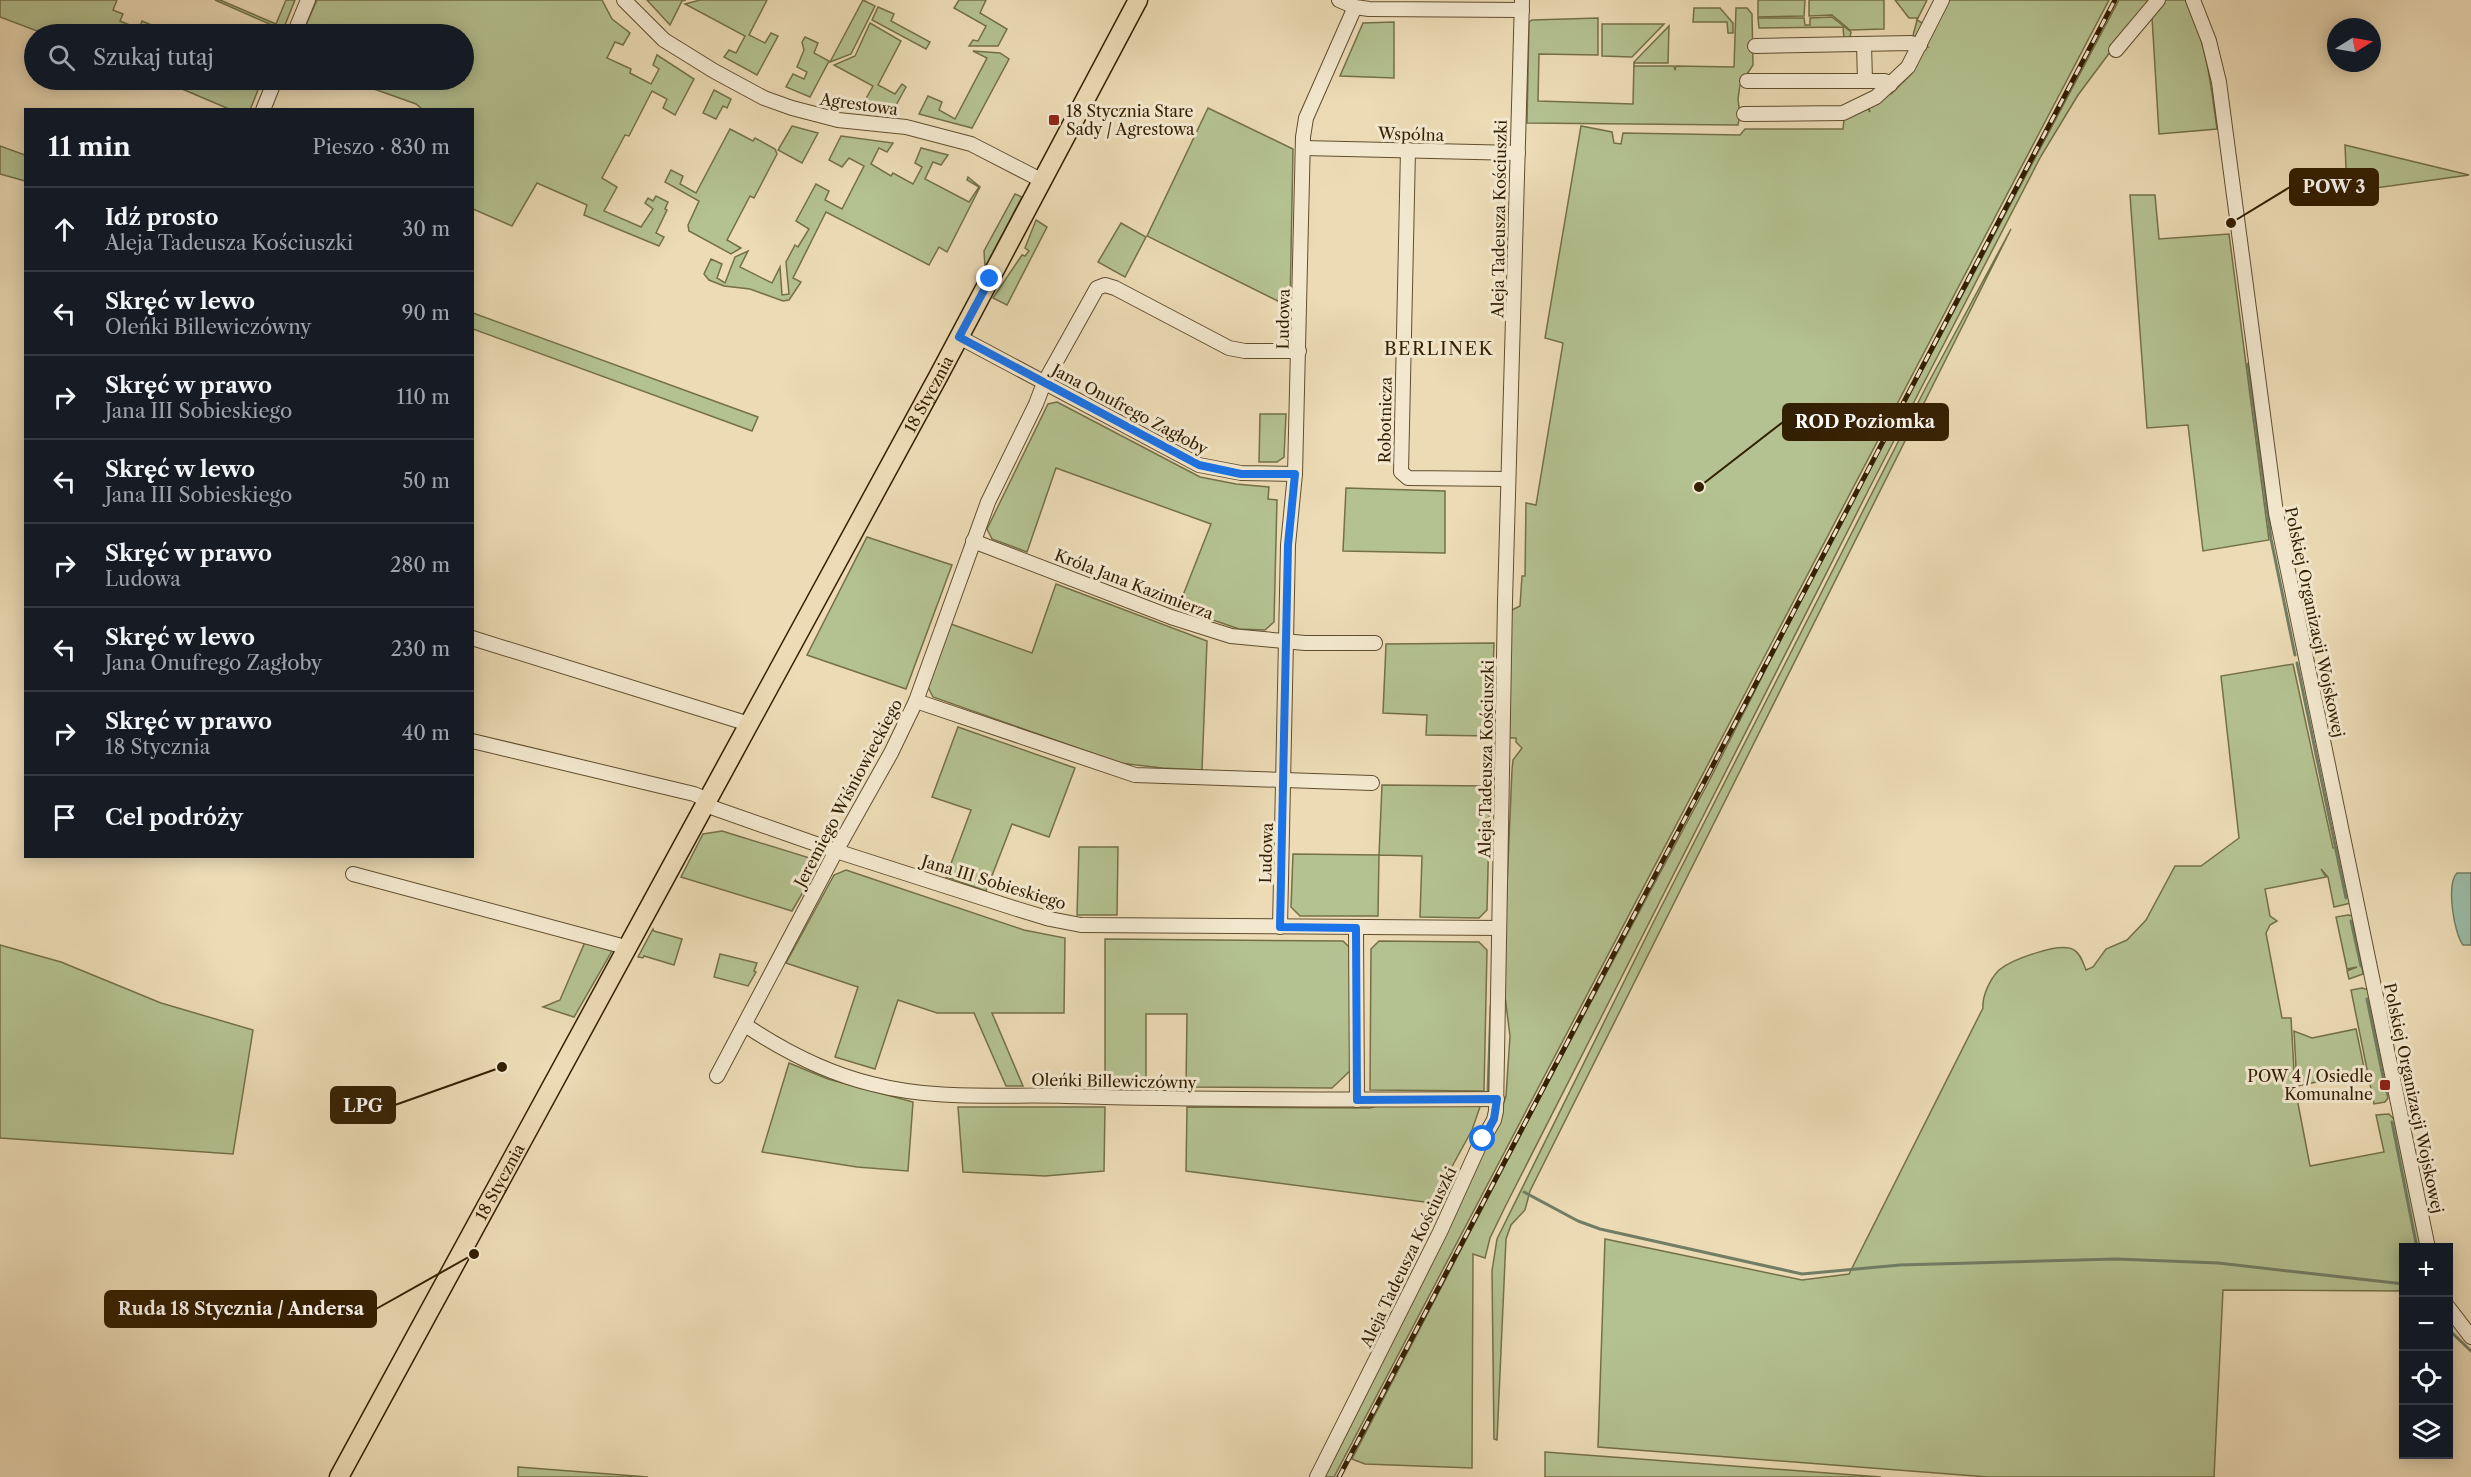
<!DOCTYPE html>
<html lang="pl">
<head>
<meta charset="utf-8">
<style>
	:root { --surface:#171b24; --page:#242831; --text:#f1f3f6; --muted:#9ea1a6; --line:#363941 }
	body { margin:0; font-family:"Libre Caslon Text",serif; background:var(--page); color:var(--text) }
	.controls { position:absolute; right:18px; bottom:18px; display:grid; overflow:hidden; border-radius:0px; box-shadow:0 3px 15px #0003 }
	.controls button { width:54px; height:54px; display:grid; place-items:center; padding:0; border:0; border-bottom:2px solid var(--line); background:var(--surface); color:var(--text); font:30px sans-serif }
	.compass { position:absolute; left:2327px; top:18px; width:54px; height:54px; border-radius:50%; background:var(--surface); box-shadow:0 3px 15px #0003; rotate:79deg }
	.stop { position:absolute; width:18px; height:18px; margin:-14px; border:4px solid #1a73e8; border-radius:50%; background:#fff }
	.stop.end { background:#1a73e8; border-color:#fff; box-shadow:0 2px 6px #0008 }
	.list { margin:0; padding:0; list-style:none }
	h2 { display:flex; justify-content:space-between; align-items:center; height:78px; margin:0; padding:0 24px; font-size:26px }
	h2 small { font-size:20px; font-weight:400; color:var(--muted) }
	.list li { display:grid; grid-template-columns:39px 1fr auto; gap:18px; align-items:center; box-sizing:border-box; height:84px; padding:0 24px; border-top:2px solid var(--line) }
	.list b { display:block; font-size:22px; white-space:nowrap }
	.list p { margin:0; font-size:20px; white-space:nowrap; color:var(--muted) }
	.list em { font-size:20px; font-style:normal; color:var(--muted) }
	.icon { flex:none; width:33px; height:33px; fill:none; stroke:currentColor; stroke-width:2; stroke-linecap:round; stroke-linejoin:round }
	.map { position:relative; flex:none; width:2471px; height:1477px; overflow:hidden }
	.search { position:absolute; background:var(--surface); box-shadow:0 3px 15px #0003; left:24px; top:24px; width:450px; height:66px; display:flex; align-items:center; gap:15px; box-sizing:border-box; padding:0 21px; border-radius:33px; color:var(--muted); font-size:22px }
	.panel { position:absolute; background:var(--surface); box-shadow:0 3px 15px #0003; left:24px; top:108px; width:450px; height:750px; border-radius:0px }
	.map>svg:first-child { display:block }
	.green { fill:#b4c190; stroke:#747048; stroke-width:1.5 }
	.water { fill:#9abca7; stroke:#717d65; stroke-width:1.5 }
	.lines { fill:none; stroke-linecap:round; stroke-linejoin:round }
	.stream { stroke:#717d65; stroke-width:3 }
	.minor-casing { stroke:#614e2e; stroke-width:16 }
	.major-casing { stroke:#331f01; stroke-width:21 }
	.minor { stroke:#f3e8cf; stroke-width:14 }
	.major { stroke:#ecdbb5; stroke-width:18 }
	.rail-casing { stroke:#331f01; stroke-width:5 }
	.rail { stroke:#f3e8cf; stroke-width:3; stroke-dasharray:9; stroke-linecap:butt }
	.route { stroke:#1a73e8; stroke-width:8 }
	.poi-dot { fill:#8f2418; stroke:#f3e8cf; stroke-width:2 }
	.labels { text-anchor:middle; stroke-width:6; stroke-linejoin:round; paint-order:stroke }
	.street-label { font-size:16px; fill:#331f01; stroke:#f3e8cf }
	.poi-label { font-size:16px; fill:#331f01; stroke:#f3e8cf; text-anchor:start }
	.neighbourhood-label { font-size:18px; letter-spacing:1.5px; fill:#331f01; stroke:#f3e8cf }
	.leader { fill:none; stroke:#331f01; stroke-width:2 }
	.callout-dot { fill:#331f01; stroke:#f3e8cf; stroke-width:2 }
	.callout { fill:#331f01; stroke:#331f01; stroke-width:2 }
	.callout-label { font-size:18px; text-anchor:middle; font-weight:bold; fill:#fff }
</style>
</head>
<body>
<div class="map">
<svg width="2471" height="1477" viewBox="0 0 2471 1477">
	<rect width="100%" height="100%" fill="#ecdbb5"/>
	<filter id="stains"><feTurbulence type="fractalNoise" baseFrequency=".00333" numOctaves="4"/><feColorMatrix values="0 0 0 0 .2 0 0 0 0 .09 0 0 0 0 .02 0 0 0 .5 -.17"/></filter>
	<radialGradient id="worn" r=".72"><stop offset=".6" stop-color="#630" stop-opacity="0"/><stop offset="1" stop-color="#630" stop-opacity=".3"/></radialGradient>
	<g class="green">
		<path d="M0,0h117l-4,10 10,4 -3,7 19,8 3,-8 21,9 -2,4h-116l-45,-17z"/>
		<path d="M215,0h5l56,24 10,-24h9l-12,30z"/>
		<path d="M317,0h285l10,19 18,14 -7,12 -8,-3 -8,16 24,11 -1,4 21,11 8,-15 -6,-4 4,-10 37,24 -19,36 -12,-7 4,-9 -15,-8 -23,45 -4,-1 -23,43 15,9 -13,24 37,16 12,-18 -8,-6 3,-5 5,3 3,-5 12,6 -3,7 2,1 -11,23 8,4 -5,9 -75,-31 3,-10 -50,-22 -25,43 -39,-17 -1,-99 -50,-1 -6,-5 -67,-24h115v-46h-162z"/>
		<path d="M647,0h39l-4,1 -12,24z"/>
		<path d="M700,0h67l-18,35 16,8 6,-10 7,3 -21,39 -33,-18 5,-7 7,3 9,-17 -60,-32z"/>
		<path d="M863,0l12,6 -24,48 -21,8z"/>
		<path d="M959,0h27l-6,13 27,16 -9,17h-29l4,-6 5,1 8,-15 -32,-18z"/>
		<path d="M1758,0h47l-1,16 -46,1z"/>
		<path d="M1809,0h75v29l-34,1 -18,-15 -23,1z"/>
		<path d="M1895,0h32l-10,20 7,4 -7,12 -4,1c0,-7 4,-11 4,-19h-8z"/>
		<path d="M1948,0h161l-775,1477h-12l177,-360 7,-21 4,-60 -7,-56 9,-210 1,-10 9,-12 -6,-6v-4h-9l3,-127 10,-5 2,-30h3l1,-73 10,2 27,-162 -18,-5 36,-212 31,6 2,11 7,1 2,-11 117,2 5,-6h98l1,-10 22,-13 4,6 -2,-7 22,-13 1,2 21,-21 13,-26h3l-2,-2z"/>
		<path d="M2119,0h34l-28,32 -47,63 -37,61 -171,331 -364,718 -16,33 -5,20 -12,-4 -1,214 -107,-4 -13,-5 190,-365 166,-311 109,-214z"/>
		<path d="M2165,0h21c20,40 25,85 31,129l-58,5 -7,-117z"/>
		<path d="M878,7l16,7 -3,7 39,21 -4,7 -54,-29z"/>
		<path d="M1694,8h26l13,15v10h-5l-1,-11h-34z"/>
		<path d="M1736,8h11l5,6 1,51 -13,20 -2,14 2,16 -2,10 -211,-2 2,-101 3,-2 66,-2v37l-59,-1 -1,47 95,3 1,-42 35,-36 -1,37h-34v3h40l1,4 1,-4 58,1z"/>
		<path d="M1832,17l19,15 -1,5 -6,1 -1,-11 -84,1 -1,-10h46l1,7h5v-7z"/>
		<path d="M1394,22v56l-54,-2 23,-53z"/>
		<path d="M870,23l31,18 -23,44 17,9 7,-10 4,3 -11,20 -5,-1 -1,5 -33,-6 3,-4 5,1 9,-16 -39,-21 21,-9z"/>
		<path d="M1602,24h62l-32,33 -30,-1z"/>
		<path d="M805,37l13,6 -4,10 15,8 -19,36 -24,-10 7,-13 11,5 3,-7 -10,-5 7,-17 -2,-8z"/>
		<path d="M973,51l27,2 9,6 -37,69 -53,-14 9,-18 14,6 -3,8 16,9 32,-61z"/>
		<path d="M161,80h101l-12,30 -21,-1z"/>
		<path d="M714,90l17,9 -4,9 -4,-2 -7,13 -13,-6z"/>
		<path d="M1208,108l85,41 -3,158 -143,-71z"/>
		<path d="M792,126l26,7 -16,30 -24,-13z"/>
		<path d="M730,129l23,12 2,-3 20,11 2,5 -23,44 -4,-2 -23,44 14,8 -10,6 -42,-23 -1,-6 11,-24 -34,-19 6,-12 12,6 -3,8 16,9z"/>
		<path d="M841,136l52,7 -6,9 -8,-4 -8,16 20,12 2,-3 20,11 9,-17 -7,-4 6,-15 27,7 -7,10 -8,-3 -8,17 44,23 10,-15 -12,-7 1,-3 12,10 -33,65 -8,-5 -10,18 -103,-53 -33,66 8,4 -12,18 -6,1 -33,-12 -26,-3 -15,-6 -5,-6 7,-15 11,5 -5,14 8,5 10,-26 13,-6 -8,16 32,16 8,-16 2,28 7,-1 -3,-32 9,-17 3,2 11,-18 -13,-8 20,-37 13,7 -4,9 17,9 22,-43 -15,-8 -7,9 -13,-7z"/>
		<path d="M2345,145l124,30 -122,17z"/>
		<path d="M0,146l25,9v26l-25,-7z"/>
		<path d="M1015,194l7,3 -37,70 -1,-16z"/>
		<path d="M2130,195h25l4,44 70,-5 40,306 -66,11 -15,-126 -41,3z"/>
		<path d="M1036,220l11,7 -40,78 -14,-7 29,-43 3,1 4,-5 -4,-3z"/>
		<path d="M1121,223l25,14 -21,40 -27,-15z"/>
		<path d="M2011,229l-481,962 -5,19 -14,15 -5,14 -9,201 -3,-1 -2,-168 5,-32 156,-316 272,-534z"/>
		<path d="M473,313l285,104 -6,14 -279,-102z"/>
		<path d="M1057,402l143,75 36,7 33,3 -1,12 9,1 -3,122 -9,8 -26,-1 -61,-21 33,-84 -155,-56 -29,84 -35,-13 -5,-10 61,-125z"/>
		<path d="M1260,414h26l-2,43 -7,5h-18z"/>
		<path d="M1346,488l99,3v62l-102,-2z"/>
		<path d="M867,537l85,28 -46,124 -99,-34z"/>
		<path d="M1056,584l151,57 -5,129 -40,-2 -42,-5 -187,-66 -5,-10 23,-63 81,29z"/>
		<path d="M1494,643l-3,93 -65,-1 1,-20 -44,-2 3,-69z"/>
		<path d="M2293,664l40,184 6,-1 12,56 -17,4 -6,-30 -7,-8 5,8 -61,12 5,27 7,5 -7,4 -4,8 16,85h9l4,70 15,78 74,-14 -8,-37 13,-1 6,6 27,127 -18,1 -1,43 -180,-1 -9,187h-226l-390,-30 7,-208 197,41 47,-6 134,-266c-1,-12 7,-29 16,-38 12,-10 62,-29 75,-20 7,4 9,13 12,20l7,-3 13,-18 21,-9 19,-20 29,-54h26l38,-28 -18,-162z"/>
		<path d="M958,727l117,41 -26,69 -37,-13 -26,67 -40,-14 25,-67 -39,-13z"/>
		<path d="M1382,785l108,1 -3,124 -8,8 -59,-1 2,-61 -43,-1 -1,61h-78l-9,-9 2,-53 86,1z"/>
		<path d="M722,831l91,28 4,9 -25,43 -111,-34 22,-43z"/>
		<path d="M1079,847h39l-1,68h-40z"/>
		<path d="M846,870l178,60 41,8 -1,75h-72l31,73h-17l-32,-73h-37l-39,-13 -23,69 -40,-12 23,-70 -72,-24 48,-88z"/>
		<path d="M2348,915l5,1 11,45 -3,1 2,12 -14,5 -2,-8 10,-4 -10,2 -11,-52z"/>
		<path d="M653,929l1,2 28,8 -8,26 -30,-9 -1,2 -5,-1z"/>
		<path d="M1105,939l238,2 8,8v121l-19,18 -146,-1 1,-73h-41v73h-41z"/>
		<path d="M1379,941l100,1 8,8 -3,141 -114,-1 1,-141z"/>
		<path d="M585,942l27,9 -38,66 -31,-10 17,-7z"/>
		<path d="M0,945l61,17 100,41 92,27 -20,124 -233,-16z"/>
		<path d="M720,954l37,9 -3,8 2,1 -8,14 -34,-9z"/>
		<path d="M2362,988l7,2 16,74 -4,1 7,33 -3,4 -11,2 -23,-114z"/>
		<path d="M2356,1029l9,43 -68,14 -3,-55 18,7z"/>
		<path d="M789,1063l39,16 85,23 -5,69 -51,-4 -95,-15z"/>
		<path d="M1387,1103l94,1 -9,26 -40,73 -246,-32 1,-64 183,1z"/>
		<path d="M958,1107h147l-1,64 -59,5 -82,-4z"/>
		<path d="M1545,1452l336,25h-336z"/>
		<path d="M518,1467l130,10h-130z"/>
	</g>
	<path class="water" d="M2457,873h14v72h-8c-9,-11 -17,-61 -6,-72z"/>
	<g class="lines">
		<g class="stream">
			<path d="M2248,364l23,175 24,116"/>
			<path d="M2297,663l49,235"/>
			<path d="M2351,921l10,45"/>
			<path d="M2367,999l19,92"/>
			<path d="M1488,1092l3,-86"/>
			<path d="M2392,1122l25,126"/>
			<path d="M1524,1192l54,29 22,8 202,45 98,-9 216,-6 102,4 186,21"/>
			<path d="M2448,1329l23,22"/>
		</g>
		<g class="minor-casing">
			<g id="minor">
				<path d="M624,0l40,40 50,31 50,27 28,10 46,12 68,7 65,17 70,36"/>
				<path d="M1339,0l16,7 14,2 153,1"/>
				<path d="M2193,0l16,41 10,41 57,431 152,735"/>
				<path d="M294,34l14,-34"/>
				<path d="M1864,44l1,37"/>
				<path d="M1755,46l156,-3 9,2"/>
				<path d="M2116,50l42,-50"/>
				<path d="M1747,81h138l5,4"/>
				<path d="M263,110l12,-30"/>
				<path d="M1744,114l99,-1 33,-16 32,-30 34,-67"/>
				<path d="M1303,148l215,5"/>
				<path d="M1408,150l-7,322 7,6 100,1"/>
				<path d="M959,337l240,128 42,8 54,1"/>
				<path d="M973,541l198,76 60,19 74,7h70"/>
				<path d="M472,638l277,86"/>
				<path d="M916,701l219,74 237,8"/>
				<path d="M472,741l222,53 14,6"/>
				<path d="M705,805l131,46 181,58 33,10 31,6 418,3"/>
				<path d="M353,874l265,71 9,4"/>
				<path d="M1280,927l8,-382 7,-71 8,-337 3,-19 49,-111"/>
				<path d="M1356,928l1,172"/>
				<path d="M745,1025c39,26 81,48 127,59 66,17 127,10 194,12 143,4 287,4 431,3"/>
				<path d="M717,1076l119,-225 55,-98 25,-52 72,-199 48,-98 8,-21 53,-95 8,-3 10,3 114,60 16,3h54"/>
				<path d="M2448,1307l23,30"/>
				<path d="M1317,1477l123,-245 39,-86 15,-26 2,-9 9,-510 17,-601"/>
			</g>
		</g>
		<g class="major-casing">
			<g id="major">
				<path id="s1" d="M339,1477l600,-1102 199,-375"/>
			</g>
		</g>
		<use href="#minor" class="minor"/>
		<use href="#major" class="major"/>
		<g class="rail-casing">
			<path id="rail" d="M1339,1477l776,-1477"/>
		</g>
		<use href="#rail" class="rail"/>
	</g>
	<g class="lines">
		<path class="route" d="M990,279l-31,58 240,128 42,9h54l-7,71 -8,382 76,1 1,172 140,-1 -3,20 -11,20"/>
	</g>
	<g class="poi-dot">
		<rect x="1048" y="114" width="12" height="12" rx="3"/>
		<rect x="2379" y="1079" width="12" height="12" rx="3"/>
	</g>
	<g class="labels">
		<g class="street-label">
			<text transform="translate(859 104) rotate(8)" y="6">Agrestowa</text>
			<text transform="translate(1411 134) rotate(2)" y="6">Wspólna</text>
			<text transform="translate(1499 219) rotate(-89)" y="6">Aleja Tadeusza Kościuszki</text>
			<text transform="translate(1283 319) rotate(-89)" y="6">Ludowa</text>
			<text dy="6" stroke="none"><textPath href="#s1" startOffset="1233">18 Stycznia</textPath></text>
			<text transform="translate(1130 409) rotate(28)" y="6">Jana Onufrego Zagłoby</text>
			<text transform="translate(1385 420) rotate(-89)" y="6">Robotnicza</text>
			<text transform="translate(1134 584) rotate(21)" y="6">Króla Jana Kazimierza</text>
			<text transform="translate(2315 622) rotate(78)" y="6">Polskiej Organizacji Wojskowej</text>
			<text transform="translate(1486 759) rotate(-89)" y="6">Aleja Tadeusza Kościuszki</text>
			<text transform="translate(848 793) rotate(-62)" y="6">Jeremiego Wiśniowieckiego</text>
			<text transform="translate(1266 853) rotate(-88)" y="6">Ludowa</text>
			<text transform="translate(994 882) rotate(17)" y="6">Jana III Sobieskiego</text>
			<text transform="translate(1114 1081) rotate(1)" y="6">Oleńki Billewiczówny</text>
			<text transform="translate(2414 1098) rotate(78)" y="6">Polskiej Organizacji Wojskowej</text>
			<text dy="6" stroke="none"><textPath href="#s1" startOffset="336">18 Stycznia</textPath></text>
			<text transform="translate(1408 1257) rotate(-64)" y="6">Aleja Tadeusza Kościuszki</text>
		</g>
		<g class="poi-label">
			<text x="1066" y="117">18 Stycznia Stare<tspan x="1066" dy="18">Sady / Agrestowa</tspan></text>
			<text x="2373" y="1082" text-anchor="end">POW 4 / Osiedle<tspan x="2373" dy="18">Komunalne</tspan></text>
		</g>
		<g class="neighbourhood-label">
			<text x="1439" y="355">BERLINEK</text>
		</g>
	</g>
	<path class="leader" d="M2231 223L2290 187M1699 487L1783 422M502 1067L395 1105M474 1254L376 1309"/>
	<g class="callout-dot">
		<circle cx="2231" cy="223" r="6"/>
		<circle cx="1699" cy="487" r="6"/>
		<circle cx="502" cy="1067" r="6"/>
		<circle cx="474" cy="1254" r="6"/>
	</g>
	<g class="callout">
		<rect x="2290" y="169" width="88" height="36" rx="6"/>
		<rect x="1783" y="404" width="165" height="36" rx="6"/>
		<rect x="331" y="1087" width="64" height="36" rx="6"/>
		<rect x="105" y="1291" width="271" height="36" rx="6"/>
	</g>
	<g class="callout-label">
		<text x="2334" y="193">POW 3</text>
		<text x="1865" y="428">ROD Poziomka</text>
		<text x="363" y="1112">LPG</text>
		<text x="241" y="1315">Ruda 18 Stycznia / Andersa</text>
	</g>
	<rect width="100%" height="100%" filter="url(#stains)"/>
	<rect width="100%" height="100%" fill="url(#worn)"/>
</svg>
<div class="controls">
<button>+</button>
<button>−</button>
<button><svg class="icon" aria-label="locate" viewBox="0 0 24 24"><circle cx="12" cy="12" r="6"/><path d="M12 2v4M12 18v4M2 12h4M18 12h4"/></svg></button>
<button><svg class="icon" aria-label="layers" viewBox="0 0 24 24"><path d="M12 4l9 5-9 5-9-5zM3 14l9 5 9-5"/></svg></button>
</div>
<svg class="compass" viewBox="-18 -18 36 36"><path d="M0-13l5 13h-10z" fill="#e53935"/><path d="M0 13l5-13h-10z" fill="#9ea1a6"/></svg>
<div class="stop" style="left:1483px;top:1139px"></div>
<div class="stop end" style="left:990px;top:279px"></div>
<div class="search"><svg class="icon" aria-label="search" viewBox="0 0 24 24"><circle cx="10" cy="10" r="6"/><path d="M15 15l6 6"/></svg>Szukaj tutaj</div>
<section class="panel">
<h2>11 min<small>Pieszo · 830 m</small></h2>
<ul class="list">
<li><svg class="icon" aria-label="ahead" viewBox="0 0 24 24"><path d="M12 20V5M6 11l6-6 6 6"/></svg><div><b>Idź prosto</b><p>Aleja Tadeusza Kościuszki</p></div><em>30 m</em></li>
<li><svg class="icon" aria-label="left" viewBox="0 0 24 24"><path d="M17 20v-9H6M10 6l-5 5 5 5"/></svg><div><b>Skręć w lewo</b><p>Oleńki Billewiczówny</p></div><em>90 m</em></li>
<li><svg class="icon" aria-label="right" viewBox="0 0 24 24"><path d="M7 20v-9h11M14 6l5 5-5 5"/></svg><div><b>Skręć w prawo</b><p>Jana III Sobieskiego</p></div><em>110 m</em></li>
<li><svg class="icon" aria-label="left" viewBox="0 0 24 24"><path d="M17 20v-9H6M10 6l-5 5 5 5"/></svg><div><b>Skręć w lewo</b><p>Jana III Sobieskiego</p></div><em>50 m</em></li>
<li><svg class="icon" aria-label="right" viewBox="0 0 24 24"><path d="M7 20v-9h11M14 6l5 5-5 5"/></svg><div><b>Skręć w prawo</b><p>Ludowa</p></div><em>280 m</em></li>
<li><svg class="icon" aria-label="left" viewBox="0 0 24 24"><path d="M17 20v-9H6M10 6l-5 5 5 5"/></svg><div><b>Skręć w lewo</b><p>Jana Onufrego Zagłoby</p></div><em>230 m</em></li>
<li><svg class="icon" aria-label="right" viewBox="0 0 24 24"><path d="M7 20v-9h11M14 6l5 5-5 5"/></svg><div><b>Skręć w prawo</b><p>18 Stycznia</p></div><em>40 m</em></li>
<li><svg class="icon" aria-label="arrive" viewBox="0 0 24 24"><path d="M6 21V4h12l-3 4 3 4H6"/></svg><div><b>Cel podróży</b></div></li>
</ul>
</section>
</div>
</body>
</html>
